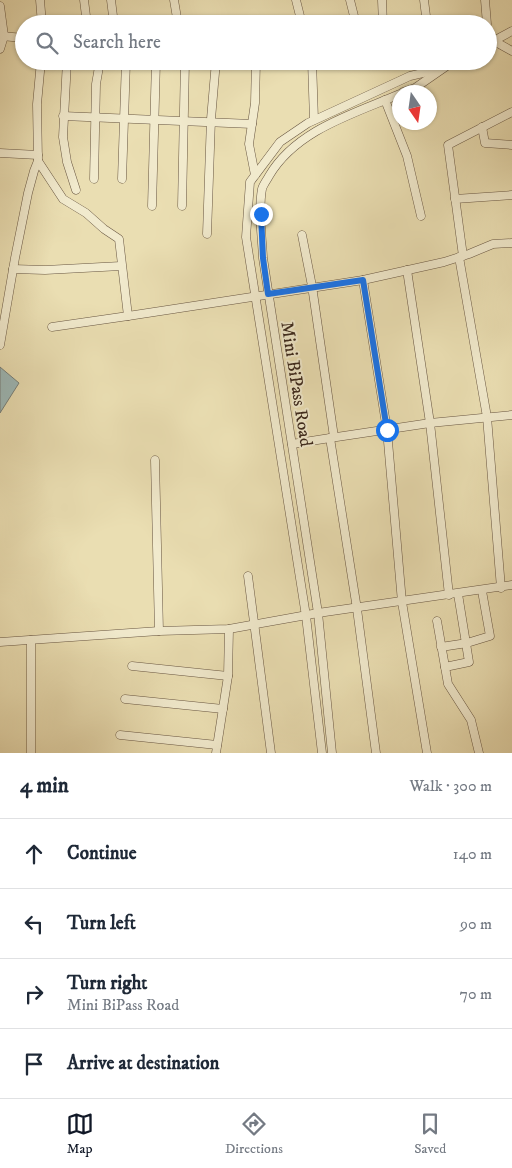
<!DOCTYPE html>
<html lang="en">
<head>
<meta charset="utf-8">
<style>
	:root { --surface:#fff; --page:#f6f6f7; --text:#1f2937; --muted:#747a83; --line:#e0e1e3; --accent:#111827 }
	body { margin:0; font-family:"IM FELL DW Pica",serif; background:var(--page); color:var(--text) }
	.compass { position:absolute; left:392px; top:85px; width:45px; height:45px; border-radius:50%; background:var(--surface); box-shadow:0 1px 4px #0004; rotate:167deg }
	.stop { position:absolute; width:15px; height:15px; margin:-11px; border:4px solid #1a73e8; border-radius:50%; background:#fff }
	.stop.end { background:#1a73e8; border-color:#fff; box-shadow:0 1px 5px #0008 }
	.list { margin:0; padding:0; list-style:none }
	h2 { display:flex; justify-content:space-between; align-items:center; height:65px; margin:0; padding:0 20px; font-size:21px }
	h2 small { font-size:16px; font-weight:400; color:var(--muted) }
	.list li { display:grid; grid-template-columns:32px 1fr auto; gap:15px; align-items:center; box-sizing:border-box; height:70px; padding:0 20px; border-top:1px solid var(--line) }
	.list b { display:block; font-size:19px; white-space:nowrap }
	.list p { margin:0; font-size:16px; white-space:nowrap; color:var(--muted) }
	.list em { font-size:16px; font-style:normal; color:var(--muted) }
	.icon { flex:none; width:28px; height:28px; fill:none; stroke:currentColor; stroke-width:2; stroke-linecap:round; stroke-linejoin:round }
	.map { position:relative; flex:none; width:512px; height:753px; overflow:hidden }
	.search { position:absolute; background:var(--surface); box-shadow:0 1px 4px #0004; left:15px; right:15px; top:15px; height:55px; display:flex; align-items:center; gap:12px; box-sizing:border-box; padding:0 18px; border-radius:28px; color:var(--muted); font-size:19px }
	.sheet { height:345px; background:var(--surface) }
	nav { display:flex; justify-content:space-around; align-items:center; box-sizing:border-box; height:70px; border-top:1px solid var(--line); background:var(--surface); font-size:14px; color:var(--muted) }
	nav a { display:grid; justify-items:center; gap:2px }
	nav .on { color:var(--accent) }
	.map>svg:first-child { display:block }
	.water { fill:#9db9b8; stroke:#767f7a }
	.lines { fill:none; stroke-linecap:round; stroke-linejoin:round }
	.minor-casing { stroke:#685642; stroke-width:9 }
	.minor { stroke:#f1eacd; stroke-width:8 }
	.route { stroke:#1a73e8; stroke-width:6 }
	.labels { text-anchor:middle; stroke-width:4; stroke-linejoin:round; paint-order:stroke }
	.street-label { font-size:18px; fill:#3c291d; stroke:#f1eacd }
</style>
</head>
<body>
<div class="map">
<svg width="512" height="753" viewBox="0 0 512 753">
	<rect width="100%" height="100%" fill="#eadeb2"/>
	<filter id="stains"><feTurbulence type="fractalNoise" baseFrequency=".004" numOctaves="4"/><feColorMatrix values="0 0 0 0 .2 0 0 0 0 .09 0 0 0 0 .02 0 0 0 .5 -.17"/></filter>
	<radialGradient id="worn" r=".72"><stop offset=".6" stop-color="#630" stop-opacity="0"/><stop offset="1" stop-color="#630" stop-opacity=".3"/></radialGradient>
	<path class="water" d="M0,367l19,16 -19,30z"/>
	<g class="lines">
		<g class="minor-casing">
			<g id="minor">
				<path d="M40,0l2,24"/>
				<path d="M84,0l3,24"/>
				<path d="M111,0l3,24"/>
				<path d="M174,0l4,24"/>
				<path d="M296,0l6,24"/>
				<path d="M350,0l6,24"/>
				<path d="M382,0l1,24"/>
				<path d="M424,0l3,24"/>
				<path d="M485,0l2,24"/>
				<path d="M0,6l4,30 -4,13"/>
				<path d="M1,36l23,2"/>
				<path d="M494,41l18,10"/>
				<path d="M488,44l24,-13"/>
				<path d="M67,61l-4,76 4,25 9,28"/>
				<path d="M312,61l2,59"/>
				<path d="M403,92l12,-4 39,-27"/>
				<path d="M385,100l22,56 14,60"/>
				<path d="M63,116l189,8"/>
				<path d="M482,127l3,16 27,2"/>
				<path d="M0,153l38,2"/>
				<path d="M38,161l25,38 23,14 18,16 15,10 9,77 -76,11"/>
				<path d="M255,175l-6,-31 6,-41 1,-42"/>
				<path d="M94,179l2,-95 4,-23"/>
				<path d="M122,179l4,-118"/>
				<path d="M455,199l57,-4"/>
				<path d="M152,206l4,-145"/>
				<path d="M182,206l3,-145"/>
				<path d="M207,234l4,-115 5,-58"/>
				<path d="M302,235l10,51 22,151"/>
				<path d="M463,256l-15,-111 64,-33"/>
				<path d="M459,257l28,160 14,171"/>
				<path d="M13,269l32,1 76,-4"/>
				<path d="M407,270l23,153 19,172"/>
				<path d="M363,280l24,150 15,172 25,151"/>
				<path d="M128,316l235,-36 81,-18 25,-8 24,-10 19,-1"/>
				<path d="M0,345l15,-87 13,-65 6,-22 4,-10 -1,-57 4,-43"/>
				<path d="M292,444l38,-6"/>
				<path d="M155,460l4,171"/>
				<path d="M248,576l23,177"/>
				<path d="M437,621l11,63 23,36 8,33"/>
				<path d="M0,642l159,-11 70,-2 89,-16 194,-28"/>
				<path d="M441,647l26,-4 23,-7 -8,-45"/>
				<path d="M132,666l96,10"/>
				<path d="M445,667l24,-5 -11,-68"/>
				<path d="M125,699l98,10"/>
				<path d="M120,735l97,10"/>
				<path d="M31,753v-113"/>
				<path d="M216,753l12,-77 1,-47"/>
				<path d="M322,753l-16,-137 -60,-379 4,-55 30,-40 28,-19 11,-5 91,-42 30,-7"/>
				<path d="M332,753l-14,-140 -55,-355c-1,-22 -5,-47 -1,-69 1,-4 5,-9 7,-13 27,-46 84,-62 131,-82"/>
				<path d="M376,753l-19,-144 -27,-171 100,-15 82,-8"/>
			</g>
		</g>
		<use href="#minor" class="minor"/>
	</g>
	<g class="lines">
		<path class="route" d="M261,214l2,44 5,36 95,-14 24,150"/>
	</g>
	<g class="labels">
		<g class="street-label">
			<text transform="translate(297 384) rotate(81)" y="6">Mini BiPass Road</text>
		</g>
	</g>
	<rect width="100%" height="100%" filter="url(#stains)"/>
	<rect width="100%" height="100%" fill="url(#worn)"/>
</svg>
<svg class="compass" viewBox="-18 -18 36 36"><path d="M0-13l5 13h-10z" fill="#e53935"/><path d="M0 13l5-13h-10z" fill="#747a83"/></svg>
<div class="stop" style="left:387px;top:430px"></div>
<div class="stop end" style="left:261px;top:214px"></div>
<div class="search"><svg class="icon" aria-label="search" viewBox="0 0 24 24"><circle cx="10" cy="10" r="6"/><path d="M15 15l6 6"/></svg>Search here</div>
</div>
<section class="sheet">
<h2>4 min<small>Walk · 300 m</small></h2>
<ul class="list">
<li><svg class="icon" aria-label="ahead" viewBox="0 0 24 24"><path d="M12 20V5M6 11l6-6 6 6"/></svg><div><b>Continue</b></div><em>140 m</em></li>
<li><svg class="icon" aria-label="left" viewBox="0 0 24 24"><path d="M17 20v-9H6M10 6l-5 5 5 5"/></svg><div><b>Turn left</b></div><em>90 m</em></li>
<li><svg class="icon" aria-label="right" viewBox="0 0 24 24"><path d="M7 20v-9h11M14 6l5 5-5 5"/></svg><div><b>Turn right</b><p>Mini BiPass Road</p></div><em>70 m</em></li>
<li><svg class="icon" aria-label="arrive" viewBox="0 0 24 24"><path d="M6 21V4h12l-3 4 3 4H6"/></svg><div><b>Arrive at destination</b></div></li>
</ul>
</section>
<nav>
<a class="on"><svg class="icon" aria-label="map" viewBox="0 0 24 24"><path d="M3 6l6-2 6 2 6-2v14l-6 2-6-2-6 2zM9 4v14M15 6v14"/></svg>Map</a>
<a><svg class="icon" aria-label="directions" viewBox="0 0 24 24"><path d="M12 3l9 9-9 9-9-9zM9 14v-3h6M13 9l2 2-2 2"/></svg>Directions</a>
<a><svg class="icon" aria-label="saved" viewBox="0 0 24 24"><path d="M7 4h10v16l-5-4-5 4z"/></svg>Saved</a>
</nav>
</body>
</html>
